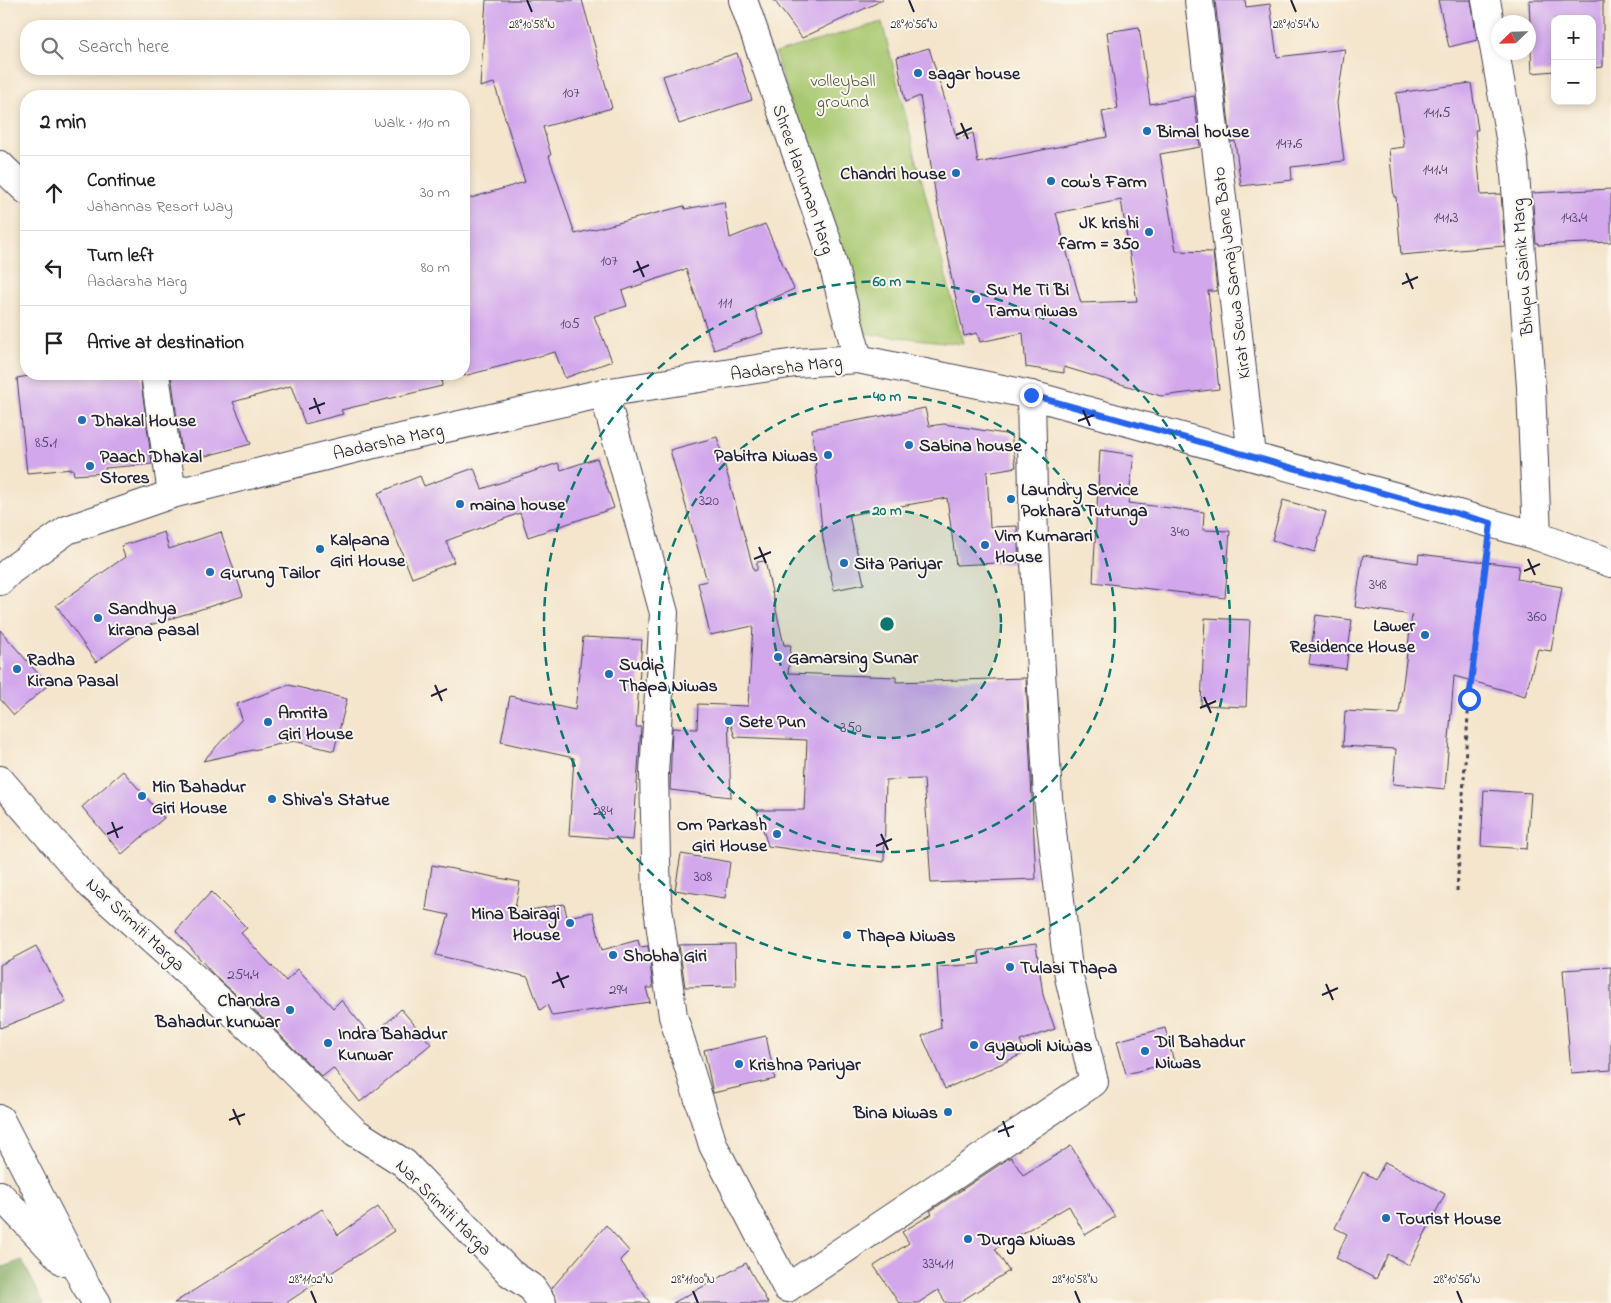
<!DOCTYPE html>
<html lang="en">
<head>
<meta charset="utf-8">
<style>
	:root { --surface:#fff; --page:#f2f2f2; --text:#222; --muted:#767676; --line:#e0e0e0 }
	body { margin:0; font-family:"Indie Flower",sans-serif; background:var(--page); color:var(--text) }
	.controls { position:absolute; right:15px; top:15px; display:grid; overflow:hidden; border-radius:10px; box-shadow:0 2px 8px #0003 }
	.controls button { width:45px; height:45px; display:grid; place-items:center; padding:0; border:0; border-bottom:1px solid var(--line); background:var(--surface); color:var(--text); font:25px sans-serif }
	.compass { position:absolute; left:1491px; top:15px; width:45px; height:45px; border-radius:50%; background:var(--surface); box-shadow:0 2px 8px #0003; rotate:247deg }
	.stop { position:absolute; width:15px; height:15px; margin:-11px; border:4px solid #2563eb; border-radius:50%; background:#fff }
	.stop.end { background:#2563eb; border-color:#fff; box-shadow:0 1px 5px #0008 }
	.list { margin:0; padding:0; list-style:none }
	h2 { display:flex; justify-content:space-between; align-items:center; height:65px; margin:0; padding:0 20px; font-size:21px }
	h2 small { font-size:16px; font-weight:400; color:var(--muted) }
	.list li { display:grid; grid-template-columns:32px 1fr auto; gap:15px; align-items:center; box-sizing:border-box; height:75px; padding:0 20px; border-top:1px solid var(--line) }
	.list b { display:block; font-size:19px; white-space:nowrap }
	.list p { margin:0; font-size:16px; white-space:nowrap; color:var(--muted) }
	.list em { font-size:16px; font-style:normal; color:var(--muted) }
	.icon { flex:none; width:28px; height:28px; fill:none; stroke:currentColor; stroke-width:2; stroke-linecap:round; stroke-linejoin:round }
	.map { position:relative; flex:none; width:1611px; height:1303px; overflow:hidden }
	.search { position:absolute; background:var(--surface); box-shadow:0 2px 8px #0003; left:20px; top:20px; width:450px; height:55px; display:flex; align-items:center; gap:12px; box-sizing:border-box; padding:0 18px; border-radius:20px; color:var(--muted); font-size:19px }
	.panel { position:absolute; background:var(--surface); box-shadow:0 2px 8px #0003; left:20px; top:90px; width:450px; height:290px; border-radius:20px }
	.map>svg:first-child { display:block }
	.green { fill:#a8c86f; stroke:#657555 }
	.forest { fill:#86ac62; stroke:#54674e }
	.building { fill:#d2a7ec; fill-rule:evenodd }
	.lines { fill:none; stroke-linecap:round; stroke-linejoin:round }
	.minor-casing { stroke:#423f51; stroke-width:30 }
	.major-casing { stroke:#423f51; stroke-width:30 }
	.path { stroke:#423f51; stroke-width:3; stroke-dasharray:4 4; stroke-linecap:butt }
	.minor { stroke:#fff; stroke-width:28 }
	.major { stroke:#fff; stroke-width:28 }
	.route { stroke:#2563eb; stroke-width:6 }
	.ticks { fill:none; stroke:#22223b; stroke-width:2 }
	.ring { fill:none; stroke:#0f766e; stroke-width:2.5; stroke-dasharray:9 6 }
	.poi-dot { fill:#1f6fb2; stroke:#fbf7ec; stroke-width:2 }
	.labels { text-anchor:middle; stroke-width:4; stroke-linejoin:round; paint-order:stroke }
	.number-label { font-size:15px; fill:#4e4367 }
	.poi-label { font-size:18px; font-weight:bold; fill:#22223b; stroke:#fbf7ec; text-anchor:start }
	.park-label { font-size:18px; fill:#515c4d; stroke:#fbf7ec }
	.street-label { font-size:18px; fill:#22223b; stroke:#fbf7ec }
	.ticks-label { font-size:12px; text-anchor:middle; fill:#22223b; stroke:#fbf7ec; stroke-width:4; stroke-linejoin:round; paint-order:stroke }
	.centre { fill:#0f766e; stroke:#fbf7ec; stroke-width:2.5 }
	.ring-label { font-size:15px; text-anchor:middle; font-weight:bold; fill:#0f766e; stroke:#fbf7ec; stroke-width:4; stroke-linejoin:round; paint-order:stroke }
</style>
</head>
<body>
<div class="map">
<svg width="1611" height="1303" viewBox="0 0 1611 1303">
	<rect width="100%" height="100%" fill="#fbf7ec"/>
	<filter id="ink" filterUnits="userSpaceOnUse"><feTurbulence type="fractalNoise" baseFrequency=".02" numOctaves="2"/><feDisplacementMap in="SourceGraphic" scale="10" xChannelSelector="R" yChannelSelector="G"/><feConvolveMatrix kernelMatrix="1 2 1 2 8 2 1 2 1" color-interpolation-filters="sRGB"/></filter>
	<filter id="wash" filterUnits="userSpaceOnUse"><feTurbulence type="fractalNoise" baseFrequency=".0096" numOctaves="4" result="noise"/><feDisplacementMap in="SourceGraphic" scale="20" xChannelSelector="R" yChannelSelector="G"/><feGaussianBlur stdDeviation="1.12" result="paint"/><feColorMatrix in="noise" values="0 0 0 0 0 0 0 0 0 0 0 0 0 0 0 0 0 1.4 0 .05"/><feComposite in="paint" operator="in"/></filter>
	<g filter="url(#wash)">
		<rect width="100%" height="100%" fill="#f4e5cc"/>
		<path class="green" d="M882,22l81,322 -104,-11 -84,-280z"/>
		<path class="forest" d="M22,1260l22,43h-44v-35z"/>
		<g id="blocks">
			<g class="building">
				<path d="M486,0h96l30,108 -69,19 8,28 -2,1 26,78 109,-28 1,3 39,-7 6,36 35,-14 29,65 -40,18 9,26 -49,17 -28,-81 -64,22 5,15 -33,10 18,45 -47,17 -10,-26 -91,24v-176l61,-18 -31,-99 -14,4z"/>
				<path d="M774,0h109l-81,38z"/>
				<path d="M1215,0h30l1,7 24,-3 7,53 68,-8 -8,54 7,58 -53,6 1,13 -51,6 -6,-45 -4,1z"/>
				<path d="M1438,0h33l6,40 -28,7z"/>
				<path d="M1529,0h74v67l-11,1v-49h-37v52l-23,2z"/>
				<path d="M1139,27l11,77 44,-8 6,51 -40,7 16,97 37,1 4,39h-9l11,98 -58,7 -97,-29v6l-38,-6 -3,-34 -43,9 -3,-9 -13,3 -14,-65 1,-1 -15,-73 -16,-101 -15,6 -8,-45 32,-9 28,91 16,-6 5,30 129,-26 -5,-25 16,-3 -11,-77zM1121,200l16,101 -56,2 -25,-90z"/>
				<path d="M737,53l15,47 -73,24 -16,-48z"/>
				<path d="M1471,83l7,47h-3l6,65 20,-1 4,52 -104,9 -5,-58h-2l-5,-48 15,-2 -8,-54z"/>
				<path d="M1611,189v53l-73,3v-2h-2l-4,-50z"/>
				<path d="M41,374h99l12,90 -47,4v5l-31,2 -1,-6 -46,4 -10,-95z"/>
				<path d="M171,374h270l1,12 -101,24 2,4 -38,10 -14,-38 -58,16 18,42 -68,18z"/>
				<path d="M925,408l4,18 15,-2 67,11 5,32 -29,5 3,55 27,-1 2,36 -63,3 -9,-67 -98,17 15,69 -30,6 -11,-51 -11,-110z"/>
				<path d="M717,437l37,134 3,-1v-8l8,-1 19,84h7l-3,28 108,4v5l130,-4 10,201 -105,4 -7,-104 -38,1 -2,82 -116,-16 -11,-36h47l3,-70 -72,-3 -7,-21 3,81 -61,-7 2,-62 25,1 1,-25 50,2 5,-80 -43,9 -12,-52 9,-2 -37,-131z"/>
				<path d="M1100,450l34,5 -6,48 76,9 -1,18 27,1 -5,67 -132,-16z"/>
				<path d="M597,458l17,50 -86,29 -8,-24 -74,28 8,21 -42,16 -34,-85 42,-17 4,10 50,-18 8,21 76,-26 3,7z"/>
				<path d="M1283,500l43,12 -11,40 -43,-12z"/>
				<path d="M164,532l5,17 52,-17 22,64 -96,30 -51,36 -40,-57 69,-48 -4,-11z"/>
				<path d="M1419,554l100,12 -2,13 45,8 -11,64 -13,-2 -13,47 -71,-20 -9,113 -52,-5 3,-35 -53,-3 2,-35 54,3 13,-99 -57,-8 8,-52 55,8z"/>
				<path d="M1316,615l36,5 -6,49 -37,-5z"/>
				<path d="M1205,618l45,2 -4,87 -45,-2z"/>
				<path d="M0,630l48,55 -34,30 -14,-16z"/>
				<path d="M583,637l59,3 -6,87h5l-8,113 -64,-5 5,-77 -73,-16 9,-46 65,14z"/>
				<path d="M289,685l58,14 -13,52 -40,-10 -91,20 39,-42 -5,-15z"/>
				<path d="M123,771l41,47 -42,36 -40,-47z"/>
				<path d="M1484,790l47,3 -4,56 -46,-3z"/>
				<path d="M681,854l49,8 -5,36 -50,-8z"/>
				<path d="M432,865l88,17 -6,31 50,-9 3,13 26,-5 9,38 36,-10 2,7 8,-1 5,42h-7l4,14 -98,14 -5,-11 -7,5 -12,-33 -92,-22 13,-40 -23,-5z"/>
				<path d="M211,892l36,36 -6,5 45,48 12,-12 35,39 8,-8 31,37 29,-28 30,35 -71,58 -27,-34 -11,9 -53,-53 -56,-50 -37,-43z"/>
				<path d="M735,944l1,42 -51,1 -6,-42z"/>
				<path d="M1036,944l7,51 12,34 -35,12 5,12 -80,36 -23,-53 19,-8 -4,-61 43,-3 -2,-13z"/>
				<path d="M36,946l30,56 -66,26v-63z"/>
				<path d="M1611,967v103l-40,3 -8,-103z"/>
				<path d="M1165,1028l9,34 -48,12 -9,-33z"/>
				<path d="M766,1036l9,43 -62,14 -9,-43z"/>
				<path d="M1071,1146l44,71 -30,18 -16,-29 -74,43 14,22 -51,32h-12l-8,-13 -20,13h-19l-25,-37 35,-23 -7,-11 30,-18 -2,-3 81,-54 12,18z"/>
				<path d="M1385,1162l60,32 -36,71 -21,-11 -12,25 -40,-21 11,-24 -12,-6 28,-56 13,7z"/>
				<path d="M378,1207l16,24 -108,72h-112l148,-94 16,26z"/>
				<path d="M606,1225l23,26 -9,9 30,43h-93l-6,-14z"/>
				<path d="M746,1263l22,40h-95z"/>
			</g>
		</g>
	</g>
	<g filter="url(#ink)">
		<use href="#blocks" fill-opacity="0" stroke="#423f51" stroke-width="1"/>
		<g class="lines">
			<g class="minor-casing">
				<g id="minor">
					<path d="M743,0l83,238 32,121"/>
					<path d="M1199,0l53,456"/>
					<path d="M1486,0l28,161 17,226 6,149"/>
					<path d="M0,165l26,25"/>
					<path d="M155,374l17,120"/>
					<path d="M604,393l60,220 -10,160 3,128 16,115 40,129 74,143 307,-206 -25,-105 -21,-179 -14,-255 -3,-148"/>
					<path d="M0,780l91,105 168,151 96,96 49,31 106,110 22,15 10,15"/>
					<path d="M0,1119l85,165 12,19"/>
					<path d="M0,1195l63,66"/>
				</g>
			</g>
			<g class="major-casing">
				<path id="major" d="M0,581l11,-11 56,-40 105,-36 202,-50 230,-51 191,-30 63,-4 173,36 506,141 74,27"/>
			</g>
			<path class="path" d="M1457,891l12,-192 17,-143"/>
			<use href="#minor" class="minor"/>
			<use href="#major" class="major"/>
		</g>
	</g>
	<g class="lines" filter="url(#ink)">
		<path class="route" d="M1031,395l460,128 -22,176"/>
	</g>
	<path class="ticks" d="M527,0l5,12M909,0l5,12M1291,0l5,12M961,123l7,16M956,135l16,-7M637,261l7,16M633,272l16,-7M1406,273l7,16M1402,284l16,-7M314,398l6,16M309,409l16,-6M1083,410l7,16M1078,421l16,-6M759,547l7,16M754,559l17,-7M1528,559l7,16M1524,571l16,-7M435,685l7,16M431,696l16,-7M1204,697l7,16M1200,708l16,-7M112,822l6,16M107,834l16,-7M881,834l7,16M876,846l16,-7M557,972l7,16M552,983l17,-7M1326,984l7,16M1322,995l16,-7M233,1109l7,16M229,1120l16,-6M1003,1121l6,16M998,1132l16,-6M311,1291l5,12M693,1291l5,12M1075,1291l5,12M1457,1291l5,12"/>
	<circle cx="887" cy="624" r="114" fill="#0f766e" fill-opacity=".12"/>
	<g class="ring">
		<circle cx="887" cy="624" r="114"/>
		<circle cx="887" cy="624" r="228"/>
		<circle cx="887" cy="624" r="343"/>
	</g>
	<g class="poi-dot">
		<circle cx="918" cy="73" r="5"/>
		<circle cx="1147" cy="131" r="5"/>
		<circle cx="956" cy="173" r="5"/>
		<circle cx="1051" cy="181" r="5"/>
		<circle cx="1149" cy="232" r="5"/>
		<circle cx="976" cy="299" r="5"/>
		<circle cx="82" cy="420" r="5"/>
		<circle cx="909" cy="445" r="5"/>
		<circle cx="828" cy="455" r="5"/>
		<circle cx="90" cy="466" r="5"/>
		<circle cx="1011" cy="499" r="5"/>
		<circle cx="460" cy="504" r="5"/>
		<circle cx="985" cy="545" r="5"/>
		<circle cx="320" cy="549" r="5"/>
		<circle cx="844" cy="563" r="5"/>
		<circle cx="210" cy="572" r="5"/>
		<circle cx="98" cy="618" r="5"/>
		<circle cx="1425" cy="635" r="5"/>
		<circle cx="778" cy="657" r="5"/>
		<circle cx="17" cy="669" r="5"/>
		<circle cx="609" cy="674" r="5"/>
		<circle cx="729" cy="721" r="5"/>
		<circle cx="268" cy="722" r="5"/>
		<circle cx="142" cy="796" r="5"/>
		<circle cx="272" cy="799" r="5"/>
		<circle cx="777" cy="834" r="5"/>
		<circle cx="570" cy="923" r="5"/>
		<circle cx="847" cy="935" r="5"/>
		<circle cx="613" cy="955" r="5"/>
		<circle cx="1010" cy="967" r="5"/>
		<circle cx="290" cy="1010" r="5"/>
		<circle cx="328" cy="1043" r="5"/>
		<circle cx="974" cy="1045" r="5"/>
		<circle cx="1145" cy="1051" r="5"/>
		<circle cx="739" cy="1064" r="5"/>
		<circle cx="948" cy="1112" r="5"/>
		<circle cx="1386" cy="1218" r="5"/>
		<circle cx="968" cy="1239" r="5"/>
	</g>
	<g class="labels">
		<g class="number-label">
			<text x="571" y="97">107</text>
			<text x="1437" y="117">141.5</text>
			<text x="1289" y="148">147.6</text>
			<text x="1435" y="174">141.4</text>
			<text x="1446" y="222">141.3</text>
			<text x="1574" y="222">143.4</text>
			<text x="609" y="265">107</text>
			<text x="725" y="307">111</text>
			<text x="570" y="328">105</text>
			<text x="46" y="447">85.1</text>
			<text x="709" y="505">320</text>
			<text x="1180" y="536">340</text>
			<text x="1378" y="589">348</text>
			<text x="1537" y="621">360</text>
			<text x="851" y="732">350</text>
			<text x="603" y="815">284</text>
			<text x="703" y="881">308</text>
			<text x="243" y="979">254.4</text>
			<text x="618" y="994">294</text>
			<text x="938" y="1268">334.11</text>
		</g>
		<g class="poi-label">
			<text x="928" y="79">sagar house</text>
			<text x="1157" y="137">Bimal house</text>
			<text x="946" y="179" text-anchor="end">Chandri house</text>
			<text x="1061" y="187">cow's Farm</text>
			<text x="1139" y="228" text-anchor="end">JK krishi<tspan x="1139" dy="21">farm = 350</tspan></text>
			<text x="986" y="295">Su Me Ti Bi<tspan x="986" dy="21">Tamu niwas</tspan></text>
			<text x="92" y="426">Dhakal House</text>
			<text x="919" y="451">Sabina house</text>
			<text x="818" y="461" text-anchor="end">Pabitra Niwas</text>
			<text x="100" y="462">Paach Dhakal<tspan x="100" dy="21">Stores</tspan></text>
			<text x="1021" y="495">Laundry Service<tspan x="1021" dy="21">Pokhara Tutunga</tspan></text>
			<text x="470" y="510">maina house</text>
			<text x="995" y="541">Vim Kumarari<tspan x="995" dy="21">House</tspan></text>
			<text x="330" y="545">Kalpana<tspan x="330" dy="21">Giri House</tspan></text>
			<text x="854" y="569">Sita Pariyar</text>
			<text x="220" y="578">Gurung Tailor</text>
			<text x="108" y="614">Sandhya<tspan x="108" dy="21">kirana pasal</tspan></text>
			<text x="1415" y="631" text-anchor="end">Lawer<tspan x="1415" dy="21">Residence House</tspan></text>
			<text x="788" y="663">Gamarsing Sunar</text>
			<text x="27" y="665">Radha<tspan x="27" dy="21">Kirana Pasal</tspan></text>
			<text x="619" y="670">Sudip<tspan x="619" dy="21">Thapa Niwas</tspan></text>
			<text x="278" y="718">Amrita<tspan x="278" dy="21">Giri House</tspan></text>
			<text x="739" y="727">Sete Pun</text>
			<text x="152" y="792">Min Bahadur<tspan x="152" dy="21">Giri House</tspan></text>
			<text x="282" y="805">Shiva's Statue</text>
			<text x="767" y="830" text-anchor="end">Om Parkash<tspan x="767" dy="21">Giri House</tspan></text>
			<text x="560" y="919" text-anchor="end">Mina Bairagi<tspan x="560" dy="21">House</tspan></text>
			<text x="857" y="941">Thapa Niwas</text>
			<text x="623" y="961">Shobha Giri</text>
			<text x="1020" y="973">Tulasi Thapa</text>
			<text x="280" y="1006" text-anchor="end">Chandra<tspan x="280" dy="21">Bahadur kunwar</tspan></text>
			<text x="338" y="1039">Indra Bahadur<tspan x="338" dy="21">Kunwar</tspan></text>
			<text x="1155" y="1047">Dil Bahadur<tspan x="1155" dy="21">Niwas</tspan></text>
			<text x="984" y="1051">Gyawoli Niwas</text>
			<text x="749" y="1070">Krishna Pariyar</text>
			<text x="938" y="1118" text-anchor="end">Bina Niwas</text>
			<text x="1396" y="1224">Tourist House</text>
			<text x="978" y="1245">Durga Niwas</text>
		</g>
		<g class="park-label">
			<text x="843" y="86">volleyball<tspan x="843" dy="21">ground</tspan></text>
		</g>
		<g class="street-label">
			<text transform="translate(804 179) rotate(71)" y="6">Shree Hanuman Marg</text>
			<text transform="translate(1522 267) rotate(-94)" y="6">Bhupu Sainik Marg</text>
			<text transform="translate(1231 273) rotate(-97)" y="6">Kirat Sewa Samaj Jane Bato</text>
			<text transform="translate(786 367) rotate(-7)" y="6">Aadarsha Marg</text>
			<text transform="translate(388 441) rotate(-13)" y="6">Aadarsha Marg</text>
			<text transform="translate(136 924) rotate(43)" y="6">Nar Srimiti Marga</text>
			<text transform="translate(444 1207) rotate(45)" y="6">Nar Srimiti Marga</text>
		</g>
	</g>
	<g class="ticks-label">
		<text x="532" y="28">28°10'58"N</text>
		<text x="914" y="28">28°10'56"N</text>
		<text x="1296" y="28">28°10'54"N</text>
		<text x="311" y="1283">28°11'02"N</text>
		<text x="693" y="1283">28°11'00"N</text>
		<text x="1075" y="1283">28°10'58"N</text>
		<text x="1457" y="1283">28°10'56"N</text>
	</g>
	<circle cx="887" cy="624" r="8" class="centre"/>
	<g class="ring-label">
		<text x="887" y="286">60 m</text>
		<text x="887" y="401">40 m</text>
		<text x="887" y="515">20 m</text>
	</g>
</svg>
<div class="controls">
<button>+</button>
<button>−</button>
</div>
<svg class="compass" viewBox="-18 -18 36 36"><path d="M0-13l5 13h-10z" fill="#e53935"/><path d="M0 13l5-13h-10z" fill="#767676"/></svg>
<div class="stop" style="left:1469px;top:699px"></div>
<div class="stop end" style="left:1031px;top:395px"></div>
<div class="search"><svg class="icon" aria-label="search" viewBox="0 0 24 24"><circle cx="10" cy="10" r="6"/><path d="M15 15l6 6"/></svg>Search here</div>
<section class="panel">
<h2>2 min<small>Walk · 110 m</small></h2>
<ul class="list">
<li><svg class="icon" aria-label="ahead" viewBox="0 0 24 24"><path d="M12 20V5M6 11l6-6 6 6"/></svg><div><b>Continue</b><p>Jahannas Resort Way</p></div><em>30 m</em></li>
<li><svg class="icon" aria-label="left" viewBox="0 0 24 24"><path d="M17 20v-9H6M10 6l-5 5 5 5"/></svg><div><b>Turn left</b><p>Aadarsha Marg</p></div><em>80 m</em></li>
<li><svg class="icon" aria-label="arrive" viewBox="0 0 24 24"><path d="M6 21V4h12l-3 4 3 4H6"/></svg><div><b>Arrive at destination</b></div></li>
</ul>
</section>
</div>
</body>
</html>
